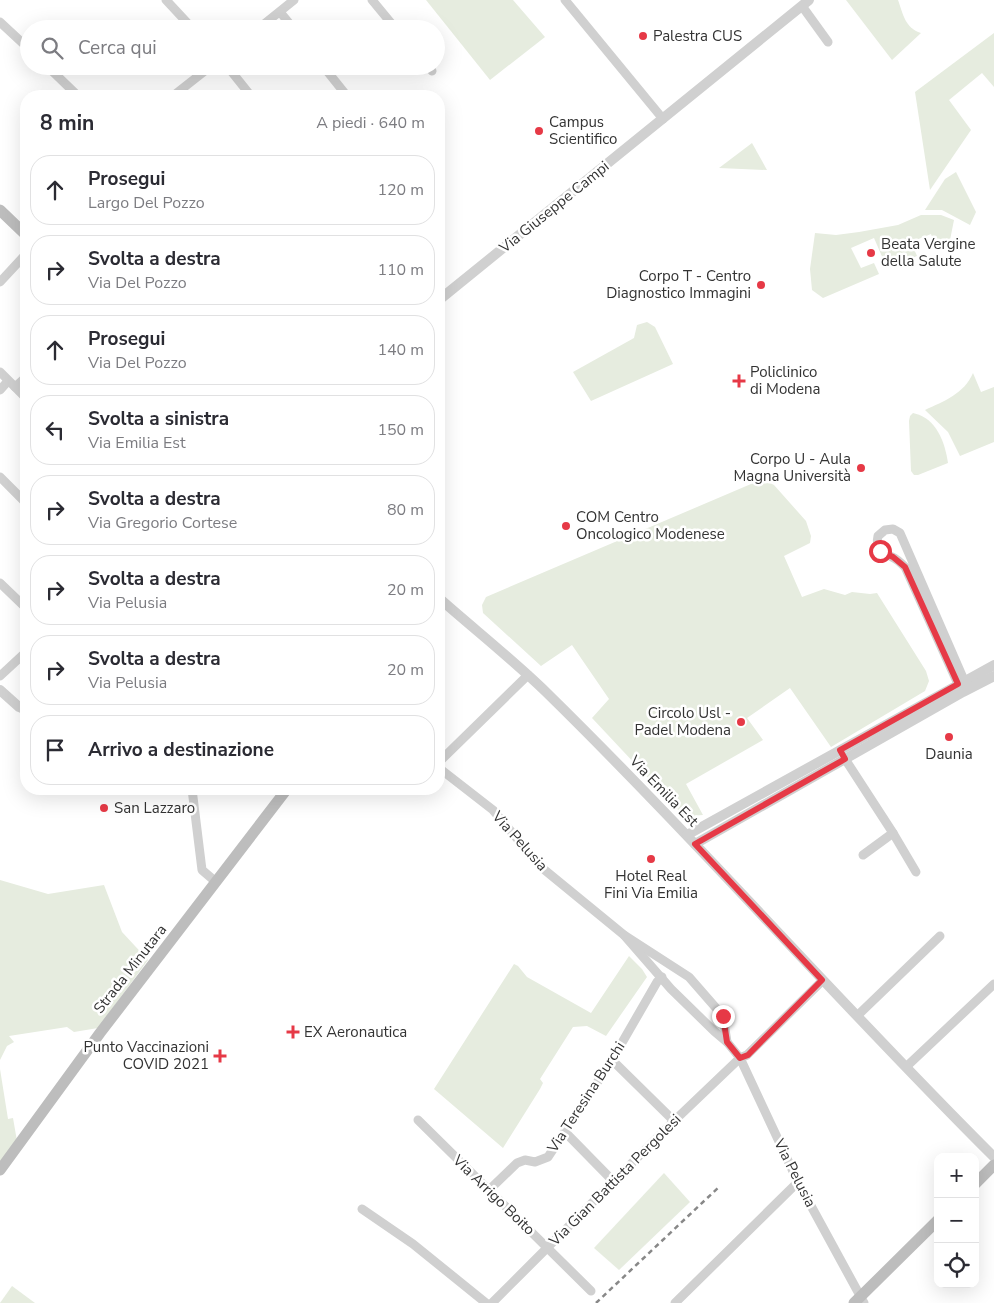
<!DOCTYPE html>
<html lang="it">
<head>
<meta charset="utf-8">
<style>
	:root { --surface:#fff; --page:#f2f2f3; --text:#2b2b33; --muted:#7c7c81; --line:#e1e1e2 }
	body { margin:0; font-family:"Nunito Sans",sans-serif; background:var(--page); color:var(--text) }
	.controls { position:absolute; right:15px; bottom:15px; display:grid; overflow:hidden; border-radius:10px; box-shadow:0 5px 20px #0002 }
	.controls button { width:45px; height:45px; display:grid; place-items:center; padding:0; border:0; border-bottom:1px solid var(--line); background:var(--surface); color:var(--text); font:25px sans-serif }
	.stop { position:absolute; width:15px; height:15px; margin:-11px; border:4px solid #e63946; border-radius:50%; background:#fff }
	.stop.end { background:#e63946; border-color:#fff; box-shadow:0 1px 5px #0008 }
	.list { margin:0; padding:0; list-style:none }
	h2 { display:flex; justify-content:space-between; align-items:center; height:65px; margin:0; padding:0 20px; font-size:21px }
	h2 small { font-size:16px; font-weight:400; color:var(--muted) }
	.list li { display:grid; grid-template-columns:32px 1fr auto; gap:15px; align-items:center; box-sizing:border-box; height:70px; margin:0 10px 10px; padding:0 10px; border:1px solid var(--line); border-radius:20px }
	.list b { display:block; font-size:19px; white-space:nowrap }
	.list p { margin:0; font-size:16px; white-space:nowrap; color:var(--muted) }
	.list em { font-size:16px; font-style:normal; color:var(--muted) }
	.icon { flex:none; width:28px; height:28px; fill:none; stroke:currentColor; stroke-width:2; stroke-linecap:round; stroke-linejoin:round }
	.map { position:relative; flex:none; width:994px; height:1303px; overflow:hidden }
	.search { position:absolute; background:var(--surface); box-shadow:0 5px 20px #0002; left:20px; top:20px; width:425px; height:55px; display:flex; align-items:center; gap:12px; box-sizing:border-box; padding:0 18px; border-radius:28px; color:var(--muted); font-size:19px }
	.panel { position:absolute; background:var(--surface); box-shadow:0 5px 20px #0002; left:20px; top:90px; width:425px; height:705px; border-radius:20px }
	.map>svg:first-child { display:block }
	.green { fill:#e6ecdf }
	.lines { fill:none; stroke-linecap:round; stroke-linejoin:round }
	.minor { stroke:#d0d0d0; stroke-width:9 }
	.tertiary { stroke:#d0d0d0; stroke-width:10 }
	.secondary { stroke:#bdbdbd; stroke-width:11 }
	.rail { stroke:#888; stroke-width:2.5; stroke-dasharray:5 4; stroke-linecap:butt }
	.route { stroke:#e63946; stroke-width:6 }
	.poi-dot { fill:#e63946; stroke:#fff; stroke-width:2 }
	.labels { text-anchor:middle; stroke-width:5; stroke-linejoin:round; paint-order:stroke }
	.poi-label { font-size:15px; fill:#333; stroke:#fff; text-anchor:start }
	.street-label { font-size:15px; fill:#333; stroke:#fff }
</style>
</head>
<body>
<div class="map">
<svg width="994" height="1303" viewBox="0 0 994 1303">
	<rect width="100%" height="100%" fill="#fff"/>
	<g class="green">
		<path d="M426,0h87l32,37 -55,43z"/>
		<path d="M846,0h52c5,14 7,28 23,33l-29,27z"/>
		<path d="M994,33v54l-12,-14 -33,27 22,30 -41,60 -15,-98z"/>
		<path d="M752,143l15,27 -48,-2z"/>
		<path d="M956,172l20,40 -6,13 -28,-15h-17l20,-31z"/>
		<path d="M921,215h20l13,5 -4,20 -15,5 -4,-11 -20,8 6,14 -30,12 -13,-30 -23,10 10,20 13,-5 5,11 -56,24 -11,-8 -2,-21 5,-36 21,2 23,-3 39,-7z"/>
		<path d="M647,322l8,5 18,37 -82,37 -18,-29 61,-34 3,-13z"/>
		<path d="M973,373l8,19 13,-5v55l-34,14 -12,-24 -23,-22c19,-9 39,-16 48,-37z"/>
		<path d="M913,413c24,5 32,30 35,50l-30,12h-4l-3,-4 -2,-50 1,-5z"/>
		<path d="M758,481h8l8,4 32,36 5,15 -1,7 -26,13 18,41 22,-8 21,6 7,-3 18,2 7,-1 49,78 3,10 -4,10 -94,56 -41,-59 -43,30 16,22 -77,44 17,31 -14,1 -7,-2 -90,-96 17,-19 -37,-54 -31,21 -58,-53 -1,-8 4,-8z"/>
		<path d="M0,880l48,14 56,-9 18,47 26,28 -50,68 -24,4 -7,-5 -58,9 5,6 -7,4 -7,14z"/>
		<path d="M629,956l13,13 5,8 -41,59 -19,-10 -14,1 -33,52 3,4 -3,6 -37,59 -69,-59 80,-125 4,2 9,11 64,36z"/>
		<path d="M0,1069l8,50 5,-1 4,23 -17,23z"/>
		<path d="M664,1173l26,29 -71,68 -25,-22z"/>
		<path d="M12,1286l23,17h-35z"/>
	</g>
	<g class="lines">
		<g class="minor">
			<path d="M166,0l27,29"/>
			<path d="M372,0l24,29"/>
			<path d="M565,0l98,119"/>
			<path d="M802,6l26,36"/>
			<path d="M280,12l14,17"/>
			<path d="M0,22l29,27"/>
			<path d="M258,29l36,-29"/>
			<path d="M47,66l31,30"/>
			<path d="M227,66l24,30"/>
			<path d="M323,66l24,30"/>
			<path d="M428,66l4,5"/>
			<path d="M173,96l38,-30"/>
			<path d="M0,282l26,-28"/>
			<path d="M0,372l26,26"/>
			<path d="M15,387l11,-10"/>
			<path d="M0,390l8,-9"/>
			<path d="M0,477l26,26"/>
			<path d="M0,583l26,25"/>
			<path d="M0,676l26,-24"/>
			<path d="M958,684l-53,-117c-4,-4 -8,-8 -13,-10 -10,-5 -17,-8 -14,-21l7,-6 8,-1 7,4 67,154"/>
			<path d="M845,759l48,74 -30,22"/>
			<path d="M439,762l89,-87"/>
			<path d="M439,768l54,42 48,57 83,68 65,42 34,39 4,26"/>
			<path d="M192,789l10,81 14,12"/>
			<path d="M893,833l23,39"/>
			<path d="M624,935l47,54 43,42 13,11 13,16 58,124 66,121"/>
			<path d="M857,1016l83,-80"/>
			<path d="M612,1060l62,61"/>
			<path d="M906,1067l88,-83"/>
			<path d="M418,1120l173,171"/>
			<path d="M565,1132l48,49"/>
			<path d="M488,1191l29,-28 8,-3 10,2 13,-5 64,-97 45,-78 5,-5"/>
			<path d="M362,1209l51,35 73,59"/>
			<path d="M492,1303l182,-182 66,-63 7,-3 75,-74"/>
			<path d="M675,1303l123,-121"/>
		</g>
		<g class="tertiary">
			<path d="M439,300l370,-300"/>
			<path d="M439,598c35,31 73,61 107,94 154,151 295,313 448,465"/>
			<path d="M0,690l19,17 7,3"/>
			<path d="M687,835l307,-170"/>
			<path d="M695,844l268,-152 31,-16"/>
		</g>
		<g class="secondary">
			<path d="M0,210l26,25"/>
			<path d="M0,1170l100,-137 187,-244"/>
			<path d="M975,1184l19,-19"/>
			<path d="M854,1303l84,-83"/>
		</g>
		<path class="rail" d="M596,1303l124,-117"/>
	</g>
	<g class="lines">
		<path class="route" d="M723,1016l4,26 13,16 8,-3 74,-75 -127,-136 150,-85 -5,-9 118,-66 -53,-117 -12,-10 -13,-6"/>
	</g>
	<g class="poi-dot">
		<circle cx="643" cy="36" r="5"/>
		<circle cx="539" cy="131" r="5"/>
		<circle cx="871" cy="253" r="5"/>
		<circle cx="761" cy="285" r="5"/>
		<path d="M736.5 373.5h5v5h5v5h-5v5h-5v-5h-5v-5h5z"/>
		<circle cx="861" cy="468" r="5"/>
		<circle cx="566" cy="526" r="5"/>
		<circle cx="741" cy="722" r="5"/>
		<circle cx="949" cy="737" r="5"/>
		<circle cx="104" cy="808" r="5"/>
		<circle cx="651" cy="859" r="5"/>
		<path d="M290.5 1024.5h5v5h5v5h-5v5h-5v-5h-5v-5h5z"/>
		<path d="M217.5 1048.5h5v5h5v5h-5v5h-5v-5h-5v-5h5z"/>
	</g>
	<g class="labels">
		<g class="poi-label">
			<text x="653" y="41">Palestra CUS</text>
			<text x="549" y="127">Campus<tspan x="549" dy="17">Scientifico</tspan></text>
			<text x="881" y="249">Beata Vergine<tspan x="881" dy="17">della Salute</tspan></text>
			<text x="751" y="281" text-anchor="end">Corpo T - Centro<tspan x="751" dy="17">Diagnostico Immagini</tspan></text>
			<text x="750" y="377">Policlinico<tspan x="750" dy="17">di Modena</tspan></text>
			<text x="851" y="464" text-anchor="end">Corpo U - Aula<tspan x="851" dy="17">Magna Università</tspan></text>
			<text x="576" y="522">COM Centro<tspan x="576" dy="17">Oncologico Modenese</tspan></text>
			<text x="731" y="718" text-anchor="end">Circolo Usl -<tspan x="731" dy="17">Padel Modena</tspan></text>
			<text x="949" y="759" text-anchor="middle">Daunia</text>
			<text x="114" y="813">San Lazzaro</text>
			<text x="651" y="881" text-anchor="middle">Hotel Real<tspan x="651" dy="17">Fini Via Emilia</tspan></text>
			<text x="304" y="1037">EX Aeronautica</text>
			<text x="209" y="1052" text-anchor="end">Punto Vaccinazioni<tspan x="209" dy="17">COVID 2021</tspan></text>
		</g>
		<g class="street-label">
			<text transform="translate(554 207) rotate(-39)" y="5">Via Giuseppe Campi</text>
			<text transform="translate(664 791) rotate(46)" y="5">Via Emilia Est</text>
			<text transform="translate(520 841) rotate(48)" y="5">Via Pelusia</text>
			<text transform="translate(130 969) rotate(-52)" y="5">Strada Minutara</text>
			<text transform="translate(586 1097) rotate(-57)" y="5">Via Teresina Burchi</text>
			<text transform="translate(795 1173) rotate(63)" y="5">Via Pelusia</text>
			<text transform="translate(615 1180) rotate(-45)" y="5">Via Gian Battista Pergolesi</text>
			<text transform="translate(494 1195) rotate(44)" y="5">Via Arrigo Boito</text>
		</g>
	</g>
</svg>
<div class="controls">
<button>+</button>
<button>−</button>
<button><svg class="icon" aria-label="locate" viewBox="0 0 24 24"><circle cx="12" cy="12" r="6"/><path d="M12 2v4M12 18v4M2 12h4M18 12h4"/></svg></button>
</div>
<div class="stop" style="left:880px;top:551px"></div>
<div class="stop end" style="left:723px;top:1016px"></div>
<div class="search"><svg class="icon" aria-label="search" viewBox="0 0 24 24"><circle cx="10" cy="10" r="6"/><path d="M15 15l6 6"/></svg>Cerca qui</div>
<section class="panel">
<h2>8 min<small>A piedi · 640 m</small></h2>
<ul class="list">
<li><svg class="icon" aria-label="ahead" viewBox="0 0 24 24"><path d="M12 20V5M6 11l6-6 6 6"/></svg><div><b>Prosegui</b><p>Largo Del Pozzo</p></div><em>120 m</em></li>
<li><svg class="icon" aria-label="right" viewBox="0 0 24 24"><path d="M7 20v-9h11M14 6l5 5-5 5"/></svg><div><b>Svolta a destra</b><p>Via Del Pozzo</p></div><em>110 m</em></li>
<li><svg class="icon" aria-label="ahead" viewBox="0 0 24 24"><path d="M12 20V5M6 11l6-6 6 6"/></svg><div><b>Prosegui</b><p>Via Del Pozzo</p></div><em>140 m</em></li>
<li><svg class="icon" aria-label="left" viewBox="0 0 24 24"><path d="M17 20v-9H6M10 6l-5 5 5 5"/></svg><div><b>Svolta a sinistra</b><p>Via Emilia Est</p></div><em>150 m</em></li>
<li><svg class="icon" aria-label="right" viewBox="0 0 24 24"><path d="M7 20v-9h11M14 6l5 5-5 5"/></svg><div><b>Svolta a destra</b><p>Via Gregorio Cortese</p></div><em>80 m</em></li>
<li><svg class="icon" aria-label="right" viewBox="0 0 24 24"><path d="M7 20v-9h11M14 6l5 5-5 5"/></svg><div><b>Svolta a destra</b><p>Via Pelusia</p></div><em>20 m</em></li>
<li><svg class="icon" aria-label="right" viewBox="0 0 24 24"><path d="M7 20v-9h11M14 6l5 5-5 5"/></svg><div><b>Svolta a destra</b><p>Via Pelusia</p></div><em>20 m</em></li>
<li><svg class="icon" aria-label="arrive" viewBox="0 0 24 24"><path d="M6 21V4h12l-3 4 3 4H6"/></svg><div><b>Arrivo a destinazione</b></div></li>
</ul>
</section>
</div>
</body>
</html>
